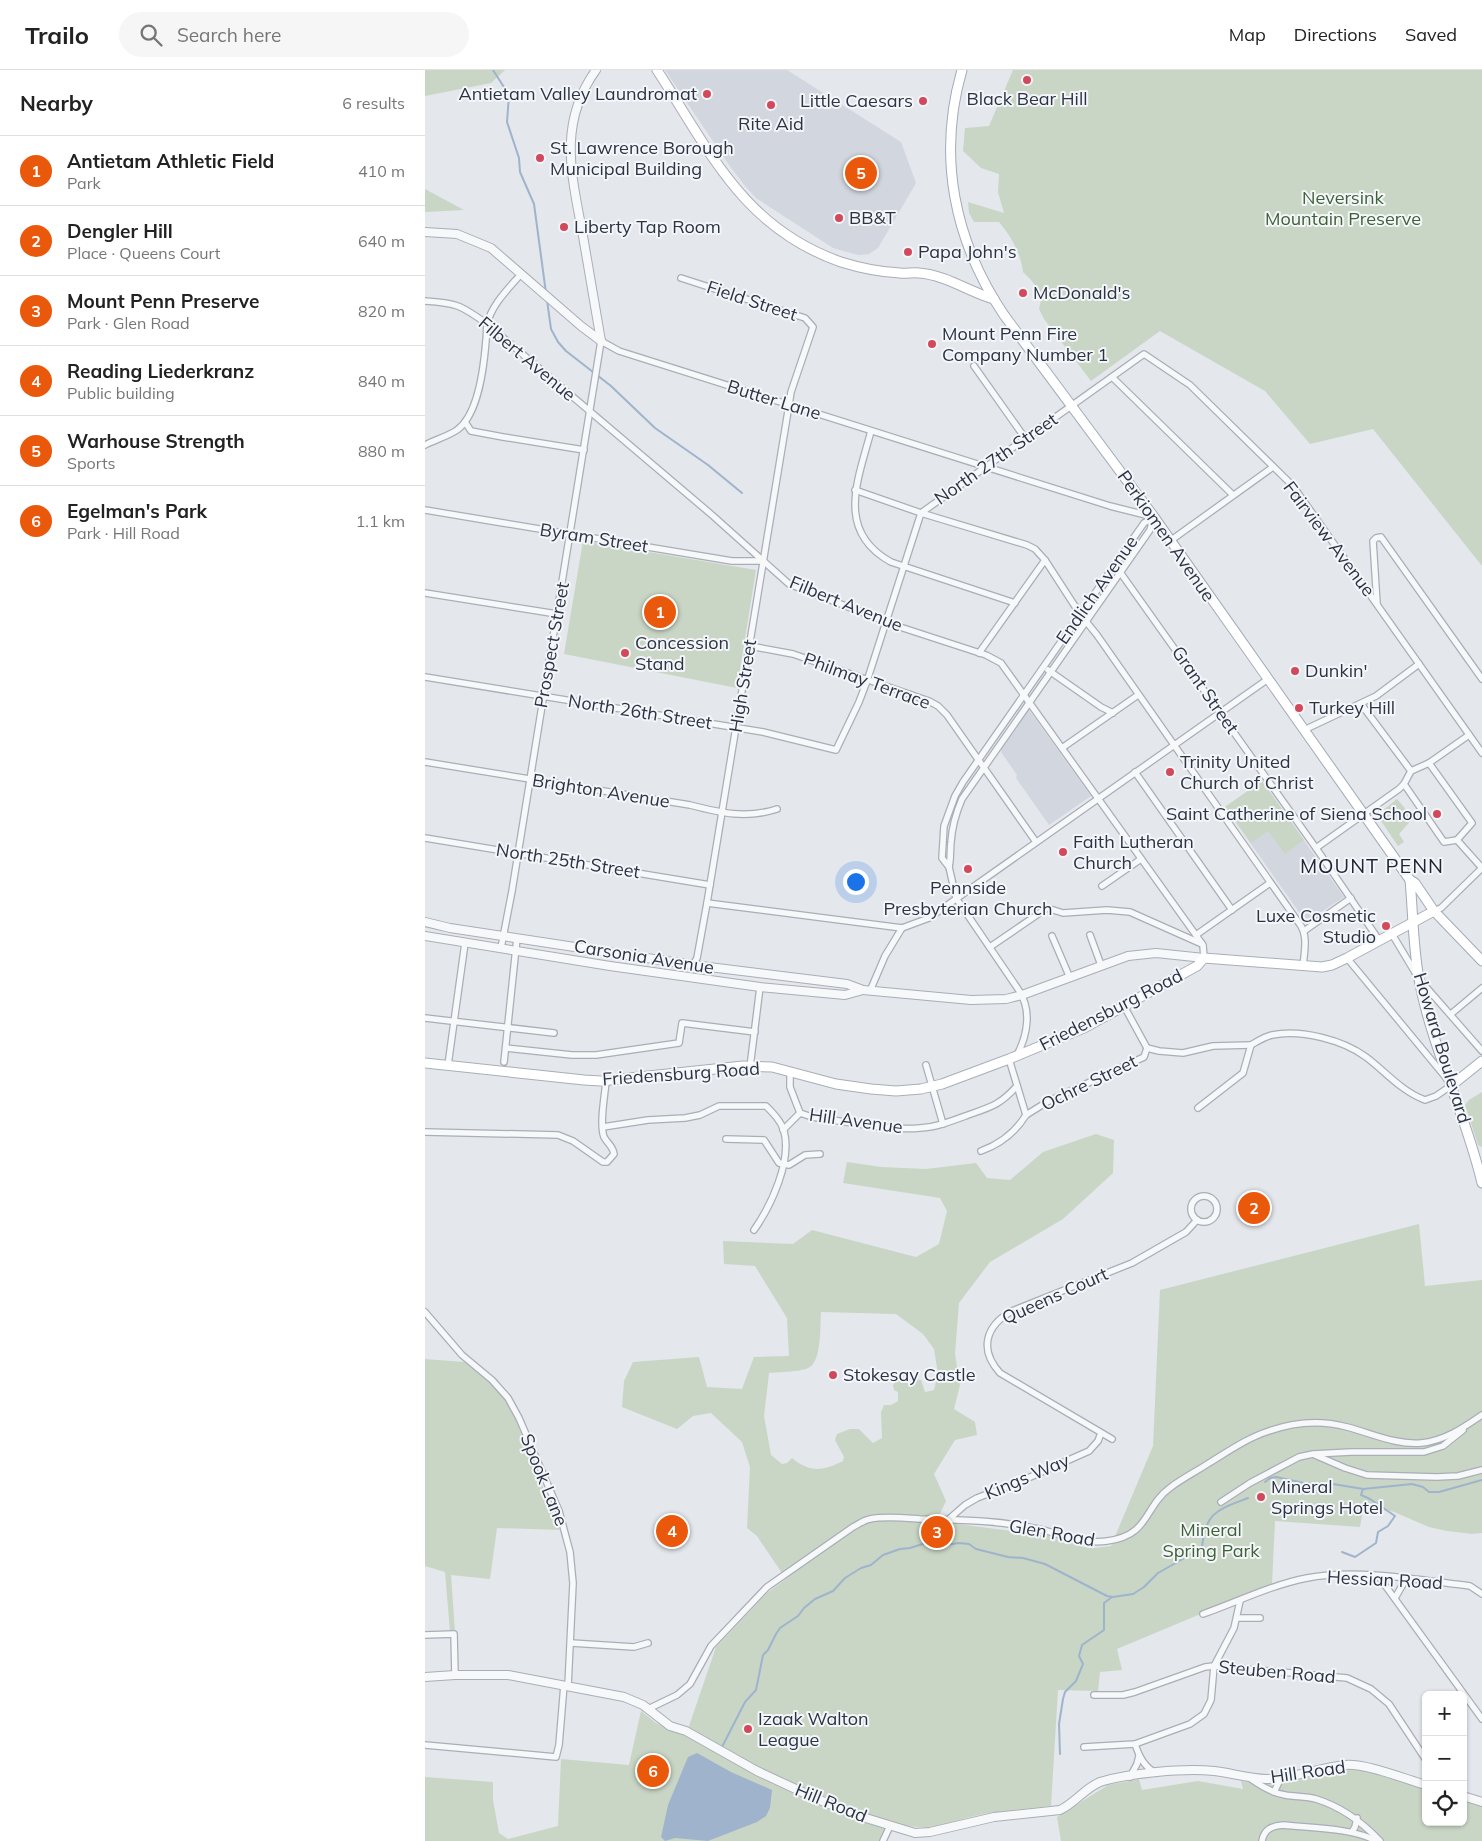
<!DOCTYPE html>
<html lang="en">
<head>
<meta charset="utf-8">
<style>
	:root { --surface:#fff; --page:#f6f6f6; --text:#222; --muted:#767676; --line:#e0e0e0; --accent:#ea580c }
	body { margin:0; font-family:Mulish,sans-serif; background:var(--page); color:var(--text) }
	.controls { position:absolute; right:15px; bottom:15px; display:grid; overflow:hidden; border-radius:8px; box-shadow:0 1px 4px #0004 }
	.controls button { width:45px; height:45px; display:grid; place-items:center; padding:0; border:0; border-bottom:1px solid var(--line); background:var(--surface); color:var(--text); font:25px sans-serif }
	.you { position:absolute; left:430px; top:811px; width:18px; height:18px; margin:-12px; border:4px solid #fff; border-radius:50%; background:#1a73e8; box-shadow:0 0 0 8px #1a73e833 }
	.badge { display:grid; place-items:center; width:32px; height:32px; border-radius:50%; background:var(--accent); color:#fff; font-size:16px; font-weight:700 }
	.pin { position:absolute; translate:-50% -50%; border:2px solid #fff; box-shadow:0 1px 5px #0006 }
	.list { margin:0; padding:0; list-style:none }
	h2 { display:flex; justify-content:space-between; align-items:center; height:65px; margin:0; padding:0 20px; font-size:21px }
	h2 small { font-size:16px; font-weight:400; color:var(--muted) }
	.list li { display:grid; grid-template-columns:32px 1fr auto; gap:15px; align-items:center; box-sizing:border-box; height:70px; padding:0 20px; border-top:1px solid var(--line) }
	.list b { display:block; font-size:19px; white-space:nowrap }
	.list p { margin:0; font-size:16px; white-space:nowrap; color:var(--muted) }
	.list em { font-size:16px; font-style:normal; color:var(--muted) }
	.icon { flex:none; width:28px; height:28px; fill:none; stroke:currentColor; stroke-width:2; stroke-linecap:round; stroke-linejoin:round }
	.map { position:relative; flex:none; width:1057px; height:1771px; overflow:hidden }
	header { display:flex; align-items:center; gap:30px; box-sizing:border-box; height:70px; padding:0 25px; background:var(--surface); border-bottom:1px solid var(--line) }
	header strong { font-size:24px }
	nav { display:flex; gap:28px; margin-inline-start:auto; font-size:18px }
	.search { width:350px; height:45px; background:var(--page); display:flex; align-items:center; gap:12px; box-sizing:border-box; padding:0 18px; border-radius:28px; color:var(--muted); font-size:19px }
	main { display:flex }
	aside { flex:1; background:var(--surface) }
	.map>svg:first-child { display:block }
	.built { fill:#d2d6de }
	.green { fill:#c9d6c5; fill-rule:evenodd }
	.water { fill:#9fb4cc }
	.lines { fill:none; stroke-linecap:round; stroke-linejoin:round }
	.stream { stroke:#9fb4cc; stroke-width:2 }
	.minor-casing { stroke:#a9aeb7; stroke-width:8 }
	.tertiary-casing { stroke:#a9aeb7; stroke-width:10 }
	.secondary-casing { stroke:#a9aeb7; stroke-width:11 }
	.primary-casing { stroke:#a3abb8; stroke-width:11 }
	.minor { stroke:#f7f8fa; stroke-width:5.5 }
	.tertiary { stroke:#f7f8fa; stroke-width:8 }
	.secondary { stroke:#fff; stroke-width:9 }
	.primary { stroke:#fff; stroke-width:9 }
	.poi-dot { fill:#d1495b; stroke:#f4f6f9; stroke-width:2 }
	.labels { text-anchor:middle; stroke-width:4; stroke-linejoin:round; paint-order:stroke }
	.poi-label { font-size:18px; fill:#2b3445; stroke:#f4f6f9; text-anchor:start }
	.park-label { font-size:18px; fill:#3f6138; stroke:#f4f6f9 }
	.street-label { font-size:18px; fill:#2b3445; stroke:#f4f6f9 }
	.quarter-label { font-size:20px; letter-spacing:1px; fill:#1d2536; stroke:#f4f6f9 }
</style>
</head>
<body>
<header>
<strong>Trailo</strong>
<div class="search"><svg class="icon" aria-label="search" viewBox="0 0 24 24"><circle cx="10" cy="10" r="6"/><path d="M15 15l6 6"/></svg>Search here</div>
<nav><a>Map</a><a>Directions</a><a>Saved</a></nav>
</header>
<main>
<aside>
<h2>Nearby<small>6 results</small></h2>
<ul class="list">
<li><span class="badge">1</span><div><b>Antietam Athletic Field</b><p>Park</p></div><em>410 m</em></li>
<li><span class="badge">2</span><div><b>Dengler Hill</b><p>Place · Queens Court</p></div><em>640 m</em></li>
<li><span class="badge">3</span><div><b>Mount Penn Preserve</b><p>Park · Glen Road</p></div><em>820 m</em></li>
<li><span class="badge">4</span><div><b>Reading Liederkranz</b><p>Public building</p></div><em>840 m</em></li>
<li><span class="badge">5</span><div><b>Warhouse Strength</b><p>Sports</p></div><em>880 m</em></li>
<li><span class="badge">6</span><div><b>Egelman's Park</b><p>Park · Hill Road</p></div><em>1.1 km</em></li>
</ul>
</aside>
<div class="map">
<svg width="1057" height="1771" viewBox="0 0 1057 1771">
	<rect width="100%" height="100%" fill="#e4e7ec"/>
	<g class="built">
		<path d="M240,0h122l114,72 15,41 -38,65 -9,6 -11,1 -25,-7 -77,-50 -11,-12 -16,-21z"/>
		<path d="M604,640l62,86 -42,29 -33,-47 1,-3 -16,-23v-3z"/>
		<path d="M837,711l82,116 -38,25 -81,-115z"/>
	</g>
	<g class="green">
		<path d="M0,0h80l-14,13 -66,13z"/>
		<path d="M588,0h469v496l-109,-137 -63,15 -45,-53 -105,-60 -69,50 -47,-62 -5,-10 3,-14 -11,-15 -8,-8c-2,-18 -12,-36 -24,-50h-25l-5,-9 -1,-11 36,11 -6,-21 1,-18 -18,-6 -18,-17 2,-23 24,-2z"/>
		<path d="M0,119l39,21 -39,2z"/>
		<path d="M158,471l173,29 -19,118 -173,-34z"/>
		<path d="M837,711l42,59 -19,14 -17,-23 -17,12 -26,-36z"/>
		<path d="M972,729l16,19 -14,16 5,8 -6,4 -21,-31z"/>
		<path d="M1057,1022v55l-4,-2 -13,-40 4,-5z"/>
		<path d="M671,1064l18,6 -1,33 -50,46 -73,43 -31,41 -4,51 5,31 -6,24 21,13 2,13 -22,5 -21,34 12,27 -11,23 14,-1 87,11 19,3 29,10 10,1 17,-2 42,-100 7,-156 259,-66 6,62 57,-6v253l-10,1 -25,-3 -18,-4 -35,-15 -30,-9 -4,24 -85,-6 -3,63 -155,65 5,21 -22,2 -2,19 -40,-1 -7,116c-20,2 -41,4 -61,7 -41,6 -59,24 -101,7l-9,21h-455v-64l68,5v18l6,33 9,6 50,-13 3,-67 68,6 12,-54 15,12 28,12 4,-6 28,-82 51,-54 19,-14 -29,-43 -10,-8 3,-61 -8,-25 -31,-29 -18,3 -16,13 -55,-22 2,-26 9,-19 66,-5 8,30 35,2 12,-32 35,-1 -2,-38 -32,-52 -31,-2 -1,-23 70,3 19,-14 104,27 23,-13 8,-33 -7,-13 -97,-15 4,-21 34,5 45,2 50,-6 11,15 23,2 33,-28zM396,1242l75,2 27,20 11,15 4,25 -4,16 -9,2 -4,-12 -6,-1 -4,5 -14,-5 -4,6 1,5 4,2v9l-7,4h-7l-3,7 1,26 -9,5 -14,-14h-9l-13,5 -2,6 9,17 -1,4c-20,10 -33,12 -51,-3l-5,5 -5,1 -11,-9 -7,-39 5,-43c9,-1 32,-1 39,-5 14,-5 12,-43 13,-56z"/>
		<path d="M0,1289l39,3 27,20 9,10 14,23 46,115 -63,-2 -7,51 -39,-4 4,57h-5l-5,-60 -20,-6z"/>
		<path d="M929,1698l72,21v33h37v-21l19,6v34h-421l-4,-24 51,-32 31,-6 3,11 56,-9 45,8 -2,-8c36,8 77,-6 113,-13z"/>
	</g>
	<path class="water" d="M272,1683l34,19 41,18 -2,18 -4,8 -9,6 -49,19 -33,-3 -10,3 -4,-4 7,-32 20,-48z"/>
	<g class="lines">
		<g class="stream">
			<path d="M68,0l16,25 -2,27 12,36 1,14 14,32 12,89"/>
			<path d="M122,230l4,29 7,13 8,9 45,35 44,42 53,37 34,28"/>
			<path d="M840,1412l5,-4 6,-1 28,6 29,1 30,5 49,-5 11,3 6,5h10l43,-12"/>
			<path d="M917,1482l13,5 21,-14 2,-11 10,-6 7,-10 -25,-17 -9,-4 2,-6"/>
			<path d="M297,1677l23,-45 11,-12 7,-35 5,-5 8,-16 4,-6 18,-12 6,-8 11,-9 18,-8 12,-13 16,-10 10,-3 12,-10 17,-6 10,-1 19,-6 10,4 20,-3 10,1 7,5 32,8 15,1 22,6 62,32 6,1 20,-3 11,-7 14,-14 44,-25c3,-36 15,-38 46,-50"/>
			<path d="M635,1684l-1,-30 4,-25 2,-7 11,-11 7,-17 -4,-8 3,-11 22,-15v-27l8,-6"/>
		</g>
		<g class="minor-casing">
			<g id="minor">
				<path d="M256,208l124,40 8,9 -22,65 -2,13 -82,498 -10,55 -4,7"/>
				<path d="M0,231c31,2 36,4 62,23l225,191 77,69 111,43 86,28 15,8 202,282 1,13"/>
				<path d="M549,296l51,72"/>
				<path d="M687,307l121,118"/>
				<path d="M40,352l6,9 32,6 81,13"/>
				<path d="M446,361c-13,49 -36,100 20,131l124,41"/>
				<path d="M0,375c10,-5 23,-9 32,-15 22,-16 27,-64 29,-90 1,-5 0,-10 1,-15 4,-20 22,-37 34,-51"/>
				<path d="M430,420l66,23 106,32 8,4 10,11 35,54 17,21 204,291c7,12 3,27 2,41"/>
				<path d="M0,440l307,51h31"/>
				<path d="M745,471l103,-74"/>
				<path d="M690,495l201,283 63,92"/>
				<path d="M0,523l132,21"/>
				<path d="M952,533l-4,-62 3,-3 5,-1 101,142"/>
				<path d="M325,576l43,8 136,47 9,5 9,9 89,127"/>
				<path d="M554,583l66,-93"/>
				<path d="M623,600l53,37 12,6"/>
				<path d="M0,607l338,55 73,18 23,-48 8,-21 54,-168 223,-159 46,31 103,101 189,267"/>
				<path d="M936,634l50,67"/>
				<path d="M879,660l72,-34 43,-32"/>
				<path d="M637,678l76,-53"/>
				<path d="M0,692l265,43c31,8 56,14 87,4"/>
				<path d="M1004,693l43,60 -15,17 25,28"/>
				<path d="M710,702l97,138"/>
				<path d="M979,714l40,58 13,-2"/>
				<path d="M0,768l285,47"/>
				<path d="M891,778l83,-59 5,-5 7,-13 18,-8 40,-28"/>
				<path d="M524,797c2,-9 1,-16 2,-25 1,-15 5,-29 11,-43l188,-269 4,-13"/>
				<path d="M677,816l39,-27"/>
				<path d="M282,833l195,25 27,-10 339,-239"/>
				<path d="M1009,841l7,-3 41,-40"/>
				<path d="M879,861l47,-33"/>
				<path d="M967,864l27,45 63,72"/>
				<path d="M665,865l11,30"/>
				<path d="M771,865l74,-52"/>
				<path d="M627,866l18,42"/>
				<path d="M565,877l57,-39 16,5 44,-3 23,2 72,32"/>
				<path d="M76,878l11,-57 89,-550 18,10 491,155 44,11"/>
				<path d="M445,921l15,-35 17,-28"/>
				<path d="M699,936l23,42"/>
				<path d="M1026,944l31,-26"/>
				<path d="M0,948l129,15"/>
				<path d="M81,978l66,7h24l83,-12 3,-20 73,9"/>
				<path d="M722,978l12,3 24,2 30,-7 38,-1"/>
				<path d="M592,985c11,-21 15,-46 1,-66l-62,-91 -7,-31 -7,-9 2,-32 11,-30 8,-14 181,-259 10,-6"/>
				<path d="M79,992l13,-124"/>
				<path d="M23,995l17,-122"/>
				<path d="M501,995l17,59"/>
				<path d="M325,997l10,-80"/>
				<path d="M365,1001v16l10,26"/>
				<path d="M773,1038l45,-35 8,-28c7,-4 13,-8 21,-10 29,-6 71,5 94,22 20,15 35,34 59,43l11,-4 16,-11 -105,-127"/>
				<path d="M375,1043l12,4c32,4 76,14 108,11 17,-1 32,-7 48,-13 23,-8 32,-10 49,-29"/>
				<path d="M601,1045l21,-13 97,-45 3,-9"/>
				<path d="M178,1057l45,-7 37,-2 15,-3 19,-9h47c7,7 15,15 18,25 8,30 -13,75 -30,99"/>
				<path d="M358,1060l17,-17"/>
				<path d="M0,1062l133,3 15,6 30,21h4l7,-8c-1,-8 -7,-11 -10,-17 -5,-13 1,-42 2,-56"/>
				<path d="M301,1069l38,1 15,23 10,2 16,-10 15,-1"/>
				<path d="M556,1081c19,-7 34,-18 45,-36l-17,-56"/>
				<circle cx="779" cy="1139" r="13"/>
				<path d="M0,1242l37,43 30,25 16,18 11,20 40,93 11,41 3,31 -5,103"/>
				<path d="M687,1369l-112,-66c-21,-23 -15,-47 12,-62l120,-48 54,-31 11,-12"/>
				<path d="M890,1385l30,13 22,7 70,2 21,-1 24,-6"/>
				<path d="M796,1432l29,-19 49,-26 14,-3 38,-2h73l19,-6 20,-16"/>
				<path d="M524,1449l16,-14 12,-7 42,-16 70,-31 9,-10 3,-8"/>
				<path d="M954,1507l103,142"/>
				<path d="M970,1528l11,-19"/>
				<path d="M778,1544c34,-12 68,-29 104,-36 49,-10 113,2 163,8l12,8"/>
				<path d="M812,1548h23"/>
				<path d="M0,1565l29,-1 1,41"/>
				<path d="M146,1573l63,4 14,-4"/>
				<path d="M669,1625h29l12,-3 70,-25 9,-1 133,12 24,11 18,15 37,56"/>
				<path d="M223,1639l29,-14 13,-11 21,-38 56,-59 86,-60c6,-3 11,-7 17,-8 16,-3 34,-1 50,0 37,1 76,1 113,9 25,4 49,17 74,13 44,-6 36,-34 64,-54 12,-9 26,-16 38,-24 20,-12 38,-25 60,-32 25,-9 52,-11 78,-4 24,6 48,18 74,16 23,-2 42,-15 61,-28"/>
				<path d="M710,1674c4,12 9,23 21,29"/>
				<path d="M0,1675l131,12 3,-12 5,-60"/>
				<path d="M659,1677l51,-3 55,-20 14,-10 7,-14 3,-34 20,-38 6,-27"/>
				<path d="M705,1707l7,-13 2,-8"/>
				<path d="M826,1709c10,7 22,14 34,16 11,2 21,1 31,4 26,8 46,23 64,42"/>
				<path d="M849,1722l7,-14"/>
				<path d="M927,1762l3,-5 2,-9"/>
				<path d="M458,1771l7,-15"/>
				<path d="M837,1771c2,-12 10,-15 21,-16 26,3 71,3 93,16"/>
			</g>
		</g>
		<g class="tertiary-casing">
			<g id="tertiary">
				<path d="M171,0c-39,54 -24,106 -13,166 6,35 12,70 18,105"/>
				<path d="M0,162l32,2 34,14 90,78 20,15"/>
				<path d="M0,852l25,6 243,37 154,19 16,6 108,10 35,-1 16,-4 106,-39 28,-3 48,5"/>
				<path d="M0,866l185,30 150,21 85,8 18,-5"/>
				<path d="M0,1607l30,-2h53l116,22 19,8 27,21 16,5 71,40 58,27 41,17 59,18 15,-1 64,-15 66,-7c15,-7 25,-22 40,-28 29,-9 84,-14 114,-11 17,2 34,7 52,8 27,0 52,-11 79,-14 20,-2 60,14 81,20"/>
				<path d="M1038,1726l19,6"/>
			</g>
		</g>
		<g class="secondary-casing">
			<g id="secondary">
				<path d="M232,0c53,81 86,158 184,192 19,6 39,10 59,11 6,1 13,-1 19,0 27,2 50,19 75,26"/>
				<path d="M0,993l159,17 17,1 142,-15 29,1 64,17 35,5 25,2 25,-2 21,-5 67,-25 75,-31 113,-62 7,-8 118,9 10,-2 15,-7 87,-47"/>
			</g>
		</g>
		<g class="primary-casing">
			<g id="primary">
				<path d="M537,0c-25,86 -8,171 42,245l150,202 256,363 5,3 19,28 48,50"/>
				<path d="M985,810c3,32 3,67 9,99 13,70 47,135 63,204"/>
				<path d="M1027,1015l30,-24"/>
			</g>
		</g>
		<use href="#minor" class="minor"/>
		<use href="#tertiary" class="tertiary"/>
		<use href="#secondary" class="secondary"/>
		<use href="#primary" class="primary"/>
	</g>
	<g class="poi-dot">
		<circle cx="602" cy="10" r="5"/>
		<circle cx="282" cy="24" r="5"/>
		<circle cx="498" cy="31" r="5"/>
		<circle cx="346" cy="35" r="5"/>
		<circle cx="115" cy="88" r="5"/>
		<circle cx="414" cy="148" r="5"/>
		<circle cx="139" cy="157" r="5"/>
		<circle cx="483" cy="182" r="5"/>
		<circle cx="598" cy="223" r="5"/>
		<circle cx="507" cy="274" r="5"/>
		<circle cx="200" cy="583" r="5"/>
		<circle cx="870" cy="601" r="5"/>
		<circle cx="874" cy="638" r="5"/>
		<circle cx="745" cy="702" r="5"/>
		<circle cx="1012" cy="744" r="5"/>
		<circle cx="638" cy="782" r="5"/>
		<circle cx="543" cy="799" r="5"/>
		<circle cx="961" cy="856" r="5"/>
		<circle cx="408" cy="1305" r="5"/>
		<circle cx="836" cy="1427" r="5"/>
		<circle cx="323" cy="1659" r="5"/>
	</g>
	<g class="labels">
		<g class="poi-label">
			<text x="272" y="30" text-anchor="end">Antietam Valley Laundromat</text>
			<text x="602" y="35" text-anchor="middle">Black Bear Hill</text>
			<text x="488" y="37" text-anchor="end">Little Caesars</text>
			<text x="346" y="60" text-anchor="middle">Rite Aid</text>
			<text x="125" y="84">St. Lawrence Borough<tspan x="125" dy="21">Municipal Building</tspan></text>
			<text x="424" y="154">BB&amp;T</text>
			<text x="149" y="163">Liberty Tap Room</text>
			<text x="493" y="188">Papa John's</text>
			<text x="608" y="229">McDonald's</text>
			<text x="517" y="270">Mount Penn Fire<tspan x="517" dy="21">Company Number 1</tspan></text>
			<text x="210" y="579">Concession<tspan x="210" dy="21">Stand</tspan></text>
			<text x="880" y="607">Dunkin'</text>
			<text x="884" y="644">Turkey Hill</text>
			<text x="755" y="698">Trinity United<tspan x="755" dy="21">Church of Christ</tspan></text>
			<text x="1002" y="750" text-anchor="end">Saint Catherine of Siena School</text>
			<text x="648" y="778">Faith Lutheran<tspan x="648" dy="21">Church</tspan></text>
			<text x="543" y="824" text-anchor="middle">Pennside<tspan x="543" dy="21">Presbyterian Church</tspan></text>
			<text x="951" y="852" text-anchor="end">Luxe Cosmetic<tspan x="951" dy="21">Studio</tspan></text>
			<text x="418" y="1311">Stokesay Castle</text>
			<text x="846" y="1423">Mineral<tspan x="846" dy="21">Springs Hotel</tspan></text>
			<text x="333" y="1655">Izaak Walton<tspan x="333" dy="21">League</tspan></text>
		</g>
		<g class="park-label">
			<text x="918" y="134">Neversink<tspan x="918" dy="21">Mountain Preserve</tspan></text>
			<text x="786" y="1466">Mineral<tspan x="786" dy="21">Spring Park</tspan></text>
		</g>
		<g class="street-label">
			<text transform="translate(327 231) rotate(18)" y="6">Field Street</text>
			<text transform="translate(102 289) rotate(40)" y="6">Filbert Avenue</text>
			<text transform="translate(349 330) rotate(17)" y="6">Butter Lane</text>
			<text transform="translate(571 389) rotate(-35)" y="6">North 27th Street</text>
			<text transform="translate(741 466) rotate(55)" y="6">Perkiomen Avenue</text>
			<text transform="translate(169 468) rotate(9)" y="6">Byram Street</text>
			<text transform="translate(904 469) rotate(53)" y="6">Fairview Avenue</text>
			<text transform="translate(672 520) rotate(-55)" y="6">Endlich Avenue</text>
			<text transform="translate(421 534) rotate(22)" y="6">Filbert Avenue</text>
			<text transform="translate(127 575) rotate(-80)" y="6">Prospect Street</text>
			<text transform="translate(442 611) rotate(20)" y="6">Philmay Terrace</text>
			<text transform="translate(318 616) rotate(-81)" y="6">High Street</text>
			<text transform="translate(780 620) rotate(55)" y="6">Grant Street</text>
			<text transform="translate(215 642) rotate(9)" y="6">North 26th Street</text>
			<text transform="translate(176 721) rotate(9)" y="6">Brighton Avenue</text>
			<text transform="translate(143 791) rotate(9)" y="6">North 25th Street</text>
			<text transform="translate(219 887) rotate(9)" y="6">Carsonia Avenue</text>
			<text transform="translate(686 940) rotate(-27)" y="6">Friedensburg Road</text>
			<text transform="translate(1017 978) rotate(73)" y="6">Howard Boulevard</text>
			<text transform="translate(256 1004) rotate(-4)" y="6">Friedensburg Road</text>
			<text transform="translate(664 1013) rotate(-26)" y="6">Ochre Street</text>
			<text transform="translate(431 1051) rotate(8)" y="6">Hill Avenue</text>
			<text transform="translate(630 1226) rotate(-24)" y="6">Queens Court</text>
			<text transform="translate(602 1407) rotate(-23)" y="6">Kings Way</text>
			<text transform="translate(119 1410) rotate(68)" y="6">Spook Lane</text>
			<text transform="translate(627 1463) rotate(10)" y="6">Glen Road</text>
			<text transform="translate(960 1510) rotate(3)" y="6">Hessian Road</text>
			<text transform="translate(852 1602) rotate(5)" y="6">Steuben Road</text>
			<text transform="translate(883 1702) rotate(-8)" y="6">Hill Road</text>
			<text transform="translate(406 1733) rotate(22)" y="6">Hill Road</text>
		</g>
		<g class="quarter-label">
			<text x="947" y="803">MOUNT PENN</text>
		</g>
	</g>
</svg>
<div class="controls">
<button>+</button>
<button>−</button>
<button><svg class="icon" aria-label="locate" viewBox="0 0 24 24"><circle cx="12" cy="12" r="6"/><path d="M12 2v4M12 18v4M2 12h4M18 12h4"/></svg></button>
</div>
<div class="you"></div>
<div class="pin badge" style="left:235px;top:542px">1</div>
<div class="pin badge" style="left:829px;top:1138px">2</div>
<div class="pin badge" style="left:512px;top:1462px">3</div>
<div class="pin badge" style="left:247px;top:1461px">4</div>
<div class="pin badge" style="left:436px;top:103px">5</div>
<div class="pin badge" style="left:228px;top:1701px">6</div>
</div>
</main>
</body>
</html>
